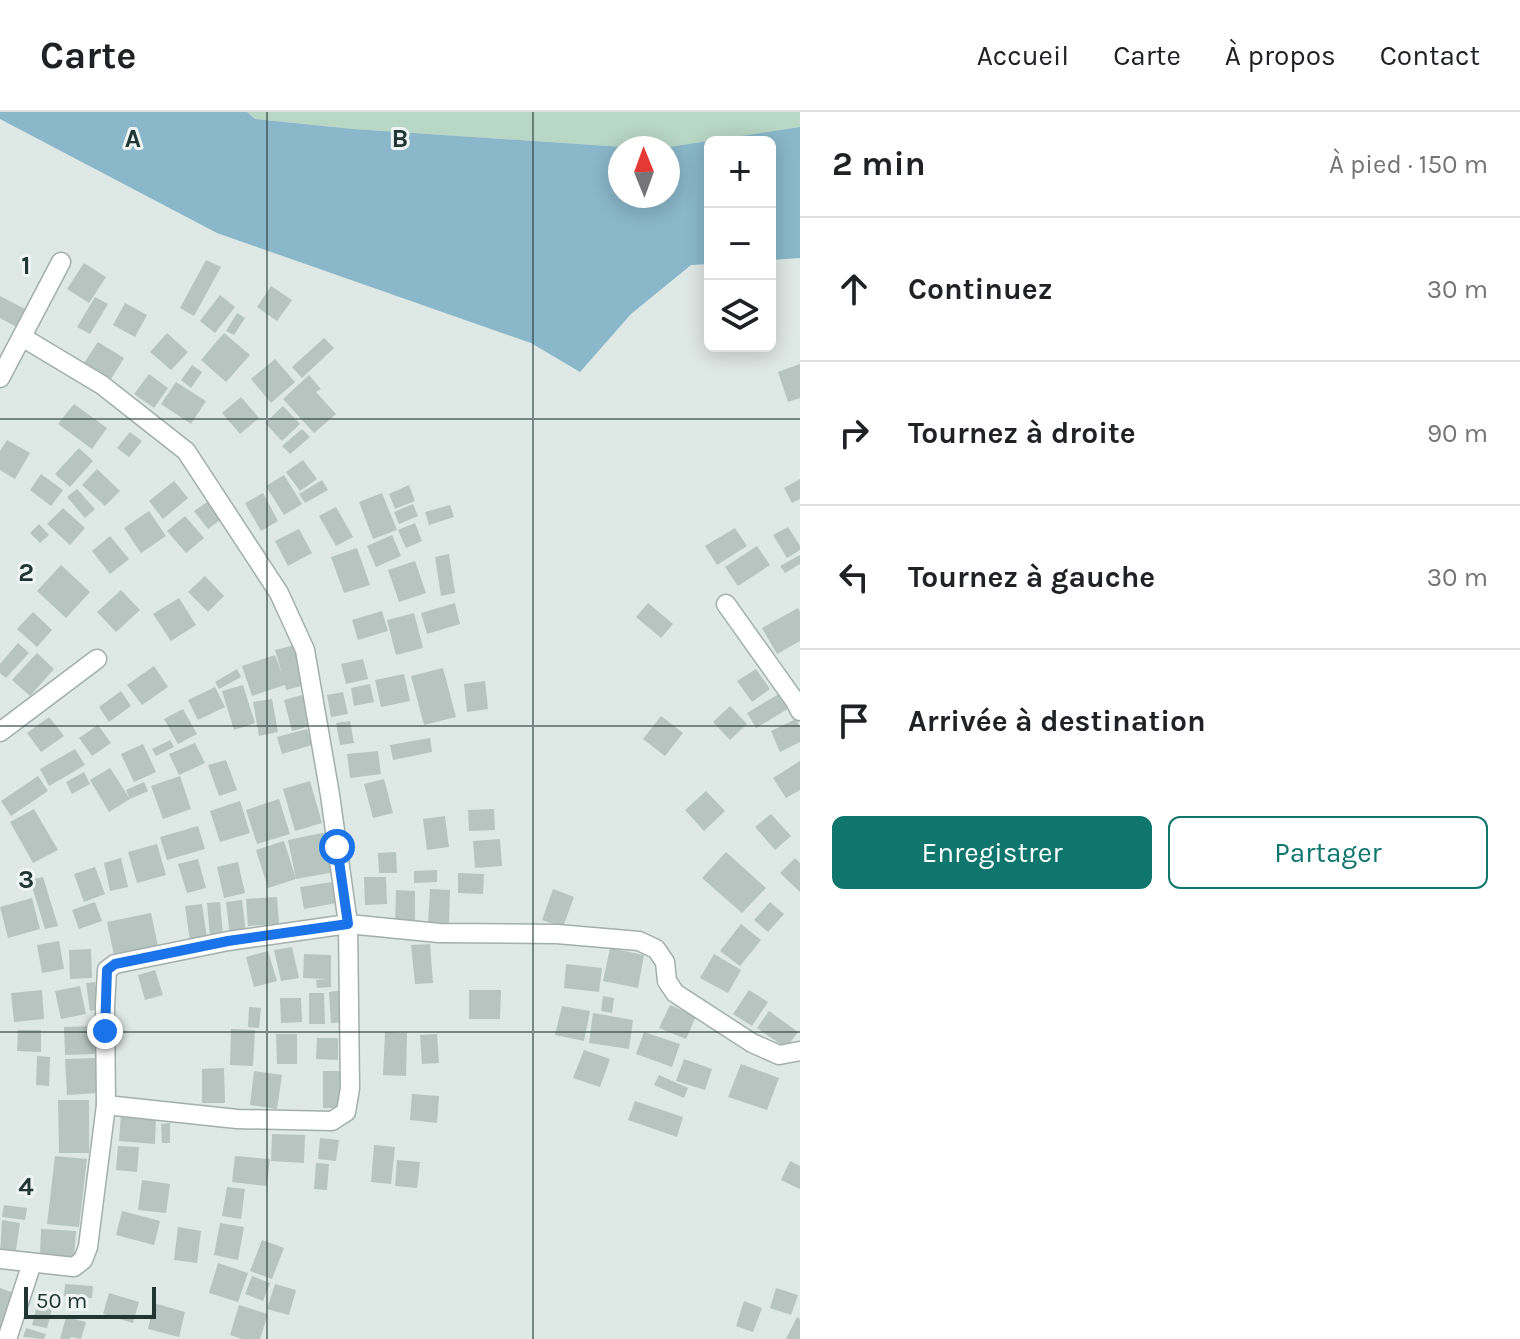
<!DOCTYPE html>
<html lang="fr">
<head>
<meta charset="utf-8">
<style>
	:root { --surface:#fff; --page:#f6f6f6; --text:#202124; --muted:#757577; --line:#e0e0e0; --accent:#0f766e }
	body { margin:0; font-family:Karla,sans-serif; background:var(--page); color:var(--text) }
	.controls { position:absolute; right:24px; top:24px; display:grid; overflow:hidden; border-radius:12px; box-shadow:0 4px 20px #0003 }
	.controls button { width:72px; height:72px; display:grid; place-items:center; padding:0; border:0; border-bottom:2px solid var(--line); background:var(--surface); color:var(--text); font:40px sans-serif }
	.compass { position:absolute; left:608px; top:24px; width:72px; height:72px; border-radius:50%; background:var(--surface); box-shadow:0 4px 20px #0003; rotate:359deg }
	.scale { position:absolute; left:24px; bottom:20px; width:132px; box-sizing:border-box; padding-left:8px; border:4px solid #213633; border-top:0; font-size:22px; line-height:28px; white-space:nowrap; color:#213633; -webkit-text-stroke:6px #eef5f2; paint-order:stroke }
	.stop { position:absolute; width:24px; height:24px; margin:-18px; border:6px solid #1a73e8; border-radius:50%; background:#fff }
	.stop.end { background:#1a73e8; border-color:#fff; box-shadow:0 2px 8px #0008 }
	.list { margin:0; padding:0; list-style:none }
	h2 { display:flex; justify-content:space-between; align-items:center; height:104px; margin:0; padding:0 32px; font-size:34px }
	h2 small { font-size:26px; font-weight:400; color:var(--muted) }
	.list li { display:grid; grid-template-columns:52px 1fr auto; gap:24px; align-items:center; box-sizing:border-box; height:144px; padding:0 32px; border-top:2px solid var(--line) }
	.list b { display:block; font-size:30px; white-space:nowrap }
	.list em { font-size:26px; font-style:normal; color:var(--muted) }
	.actions { display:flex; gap:16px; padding:24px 32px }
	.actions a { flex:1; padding:18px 0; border:2px solid var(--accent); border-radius:12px; text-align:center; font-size:28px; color:var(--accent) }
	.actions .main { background:var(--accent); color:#fff }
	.icon { flex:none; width:44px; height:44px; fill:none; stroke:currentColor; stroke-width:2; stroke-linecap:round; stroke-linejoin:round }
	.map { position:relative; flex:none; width:800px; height:1227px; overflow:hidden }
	header { display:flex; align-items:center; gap:48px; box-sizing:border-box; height:112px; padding:0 40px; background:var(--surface); border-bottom:2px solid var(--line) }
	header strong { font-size:38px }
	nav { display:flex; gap:44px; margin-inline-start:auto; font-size:28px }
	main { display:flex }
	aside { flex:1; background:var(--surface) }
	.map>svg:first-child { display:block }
	.green { fill:#b9d7c5 }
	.water { fill:#8ab7c9 }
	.building { fill:#b7c5c1 }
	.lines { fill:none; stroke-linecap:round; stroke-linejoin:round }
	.street-casing { stroke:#a2afac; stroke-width:21 }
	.street { stroke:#fff; stroke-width:18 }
	.route { stroke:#1a73e8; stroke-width:10 }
	.grid { fill:none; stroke:#213633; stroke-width:2; stroke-opacity:0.55 }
	.grid-label { font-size:26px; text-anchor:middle; font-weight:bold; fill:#213633; stroke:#eef5f2; stroke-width:6; stroke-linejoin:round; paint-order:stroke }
</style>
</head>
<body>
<header>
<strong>Carte</strong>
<nav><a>Accueil</a><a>Carte</a><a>À propos</a><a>Contact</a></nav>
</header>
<main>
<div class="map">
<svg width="800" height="1227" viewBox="0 0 800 1227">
	<rect width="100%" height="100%" fill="#dee8e5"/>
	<path class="green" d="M247,0h553v15l-138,21h-24l-285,-19 -98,-10z"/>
	<path class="water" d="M0,0h247l8,7 98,10 285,19h-18v48h48v-48h-6l138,-21v131l-30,2v-118h-60v122l-19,1 -60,49 -51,58 -49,-29 -314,-110 -217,-114z"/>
	<g class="building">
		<path d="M206,148l15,7 -27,49 -14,-8z"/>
		<path d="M84,151l22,14 -17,26 -22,-14z"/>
		<path d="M271,174l21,14 -15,21 -20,-14z"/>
		<path d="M220,183l15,12 -20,26 -15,-12z"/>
		<path d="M0,184l29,15 -9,18 -20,-11z"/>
		<path d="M95,185l13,7 -18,30 -13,-7z"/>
		<path d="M125,191l22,12 -12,22 -22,-12z"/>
		<path d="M237,201l8,5 -11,17 -8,-4z"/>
		<path d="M167,221l21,19 -17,18 -21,-18z"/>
		<path d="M224,221l26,22 -24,27 -25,-22z"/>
		<path d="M324,226l10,10 -32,30 -10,-11z"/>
		<path d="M98,230l26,16 -13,21 -27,-16z"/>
		<path d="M275,247l20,23 -24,21 -20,-24z"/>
		<path d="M800,252v34l-12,4 -10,-30z"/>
		<path d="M192,253l10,7 -11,16 -10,-8z"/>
		<path d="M149,262l19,14 -14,20 -20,-14z"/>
		<path d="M309,263l12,14 -5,3 20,22 -22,19 -31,-34z"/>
		<path d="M176,270l30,19 -15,23 -30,-20z"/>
		<path d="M241,285l18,21 -19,16 -18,-21z"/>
		<path d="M74,292l33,24 -15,21 -34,-25z"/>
		<path d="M283,294l17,18 -18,17 -17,-18z"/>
		<path d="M302,317l8,8 -20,17 -8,-8z"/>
		<path d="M130,320l12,9 -13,16 -12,-9z"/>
		<path d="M7,328l23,13 -15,26 -15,-9v-19z"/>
		<path d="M79,336l14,13 -23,26 -15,-13z"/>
		<path d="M303,348l14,19 -17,12 -14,-19z"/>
		<path d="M97,357l23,22 -15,15 -23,-21z"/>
		<path d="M41,362l22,16 -12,16 -21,-16z"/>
		<path d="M284,363l18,29 -18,11 -18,-29z"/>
		<path d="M800,367v20l-8,4 -8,-15z"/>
		<path d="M322,368l6,10 -23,13 -6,-9z"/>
		<path d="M174,369l14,17 -25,21 -14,-18z"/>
		<path d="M409,373l6,16 -20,8 -6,-15z"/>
		<path d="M77,377l18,20 -10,9 -18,-21z"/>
		<path d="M263,381l15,28 -17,10 -16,-28z"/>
		<path d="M382,381l15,37 -24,9 -14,-37z"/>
		<path d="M210,388l13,18 -15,11 -14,-18z"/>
		<path d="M413,392l5,12 -19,8 -5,-12z"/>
		<path d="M450,393l4,12 -25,8 -4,-13z"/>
		<path d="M336,395l17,30 -17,9 -17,-30z"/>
		<path d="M63,396l22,20 -15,17 -23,-21z"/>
		<path d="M149,399l17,25 -25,17 -17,-25z"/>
		<path d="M185,404l19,22 -18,15 -19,-22z"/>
		<path d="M415,411l7,18 -16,7 -8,-18z"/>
		<path d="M39,412l10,11 -9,8 -10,-10z"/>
		<path d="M788,415l12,19v4l-13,8 -14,-23z"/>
		<path d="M735,416l12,18 -30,19 -12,-19z"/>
		<path d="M299,417l13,24 -24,13 -13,-25z"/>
		<path d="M392,423l9,21 -25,11 -9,-21z"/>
		<path d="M110,424l19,23 -19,15 -18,-23z"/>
		<path d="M757,434l13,19 -32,21 -13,-19z"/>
		<path d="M357,436l13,37 -26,8 -13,-36z"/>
		<path d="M449,442l6,39 -14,3 -6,-39z"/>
		<path d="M800,443v9l-15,9 -5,-7z"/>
		<path d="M415,449l11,32 -27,9 -11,-32z"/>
		<path d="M61,453l29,27 -24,26 -29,-27z"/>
		<path d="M205,464l19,20 -16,16 -20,-20z"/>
		<path d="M121,478l19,20 -24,22 -19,-20z"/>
		<path d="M179,486l17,27 -25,16 -18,-27z"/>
		<path d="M455,491l5,21 -33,10 -6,-21z"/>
		<path d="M648,491l25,21 -12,14 -25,-21z"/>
		<path d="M798,496l2,4v29l-23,13 -15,-26z"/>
		<path d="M382,499l6,20 -30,9 -6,-20z"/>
		<path d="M33,500l19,18 -15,17 -20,-18z"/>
		<path d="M414,501l9,35 -27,7 -9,-35z"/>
		<path d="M18,531l11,10 -23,25 -6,-5v-9z"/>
		<path d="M295,533l11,40 -20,5 -1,-5 -33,11 -10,-30 33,-11 7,19 -7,-24z"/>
		<path d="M37,541l17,16 -24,27 -18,-16z"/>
		<path d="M363,547l5,20 -22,5 -5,-20z"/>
		<path d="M154,554l14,21 -26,18 -15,-20z"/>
		<path d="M443,556l13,49 -32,8 -13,-49z"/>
		<path d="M237,557l4,8 -22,12 -4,-7z"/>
		<path d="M756,557l14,20 -18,13 -15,-21z"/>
		<path d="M404,562l6,27 -29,6 -6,-27z"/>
		<path d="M485,569l3,28 -21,3 -3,-28z"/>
		<path d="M370,572l4,18 -20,4 -3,-18z"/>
		<path d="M243,573l12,38 -21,7 -12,-39z"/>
		<path d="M215,575l10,20 -27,13 -10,-20z"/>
		<path d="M121,579l10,15 -22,16 -10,-15z"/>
		<path d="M343,580l5,22 -17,3 -4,-22z"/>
		<path d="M782,580l9,15 -35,21 -9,-15z"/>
		<path d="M306,582l8,31 -22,6 -8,-31z"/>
		<path d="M272,587l6,33 -19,4 -6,-34z"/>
		<path d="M730,594l17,18 -17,16 -17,-18z"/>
		<path d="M183,597l14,25 -19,10 -14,-25z"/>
		<path d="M661,604l22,17 -18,23 -22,-17z"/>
		<path d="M49,605l15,19 -23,16 -14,-19z"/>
		<path d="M796,607l4,8v15l-20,10 -9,-21z"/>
		<path d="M350,609l4,22 -14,2 -4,-22z"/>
		<path d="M98,613l13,18 -19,13 -13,-18z"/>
		<path d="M307,617l5,16 -30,9 -5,-17z"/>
		<path d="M430,626l2,14 -39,8 -3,-15z"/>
		<path d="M170,628l4,7 -18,9 -4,-7z"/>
		<path d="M195,631l10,20 -26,12 -10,-21z"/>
		<path d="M143,632l13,28 -22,10 -13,-28z"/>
		<path d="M75,637l10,16 -36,21 -9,-17z"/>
		<path d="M378,639l3,23 -31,4 -3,-24z"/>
		<path d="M226,648l11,30 -18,6 -11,-31z"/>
		<path d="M800,649v29l-14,8 -13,-20z"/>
		<path d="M110,656l20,31 -4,-9 18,-8 4,9 -18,8 -21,13 -19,-32z"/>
		<path d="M84,660l6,12 -18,10 -6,-12z"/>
		<path d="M38,664l10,15 -37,25 -10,-15z"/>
		<path d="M180,664l11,33 -28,10 -12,-33z"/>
		<path d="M384,667l9,34 -20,5 -9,-34z"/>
		<path d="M310,669l12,42 -27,8 -12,-42z"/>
		<path d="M706,679l19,20 -21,20 -19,-21z"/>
		<path d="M279,687l11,35 -33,10 -11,-34z"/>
		<path d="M240,689l10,32 -30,9 -10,-31z"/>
		<path d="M34,697l24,41 -25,13 -23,-41z"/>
		<path d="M494,697l1,21 -26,1 -1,-21z"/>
		<path d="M771,702l20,22 -16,14 -20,-23z"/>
		<path d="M445,704l4,31 -22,3 -4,-31z"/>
		<path d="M198,714l7,23 -38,11 -7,-23z"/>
		<path d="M327,720l8,40 -39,7 -8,-39z"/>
		<path d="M500,727l2,27 -27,2 -2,-27z"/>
		<path d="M284,729l12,38 -28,9 -12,-38z"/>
		<path d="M157,732l9,31 -29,8 -9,-31z"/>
		<path d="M396,740l1,21h-18l-1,-20z"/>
		<path d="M726,740l40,36 -24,25 -40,-35z"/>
		<path d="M121,746l7,29 -18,4 -6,-28z"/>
		<path d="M795,746l5,5v29l-20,-19z"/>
		<path d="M198,747l8,29 -19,5 -9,-29z"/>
		<path d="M238,750l7,31 -21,5 -7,-31z"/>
		<path d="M95,755l10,27 -21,8 -10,-28z"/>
		<path d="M437,758v12l-23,1v-12z"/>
		<path d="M458,761l26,1 -1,20 -25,-1z"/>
		<path d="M43,765l15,49 -13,3 -15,-49z"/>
		<path d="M364,765h22l1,27 -22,1z"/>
		<path d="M332,770l4,21 -32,6 -4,-22z"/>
		<path d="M430,777l20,1 -1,35 -21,-1z"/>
		<path d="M553,777l21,8 -11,30 -21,-7z"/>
		<path d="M396,778l19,1v34h-20z"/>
		<path d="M277,785l2,27 -31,2 -2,-27z"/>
		<path d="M32,786l8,31 -32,9 -8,-31z"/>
		<path d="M242,788l4,34 -16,2 -4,-34z"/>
		<path d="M95,790l7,19 -23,8 -7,-19z"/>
		<path d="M220,790l3,33 -13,1 -3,-33z"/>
		<path d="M770,790l14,12 -16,18 -14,-12z"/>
		<path d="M202,792l5,34 -17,3 -5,-35z"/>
		<path d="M151,801l8,38 -44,9 -8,-38z"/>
		<path d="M741,812l20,16 -21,26 -20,-15z"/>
		<path d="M59,829l5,28 -22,4 -5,-28z"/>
		<path d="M430,832l3,39 -18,1 -4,-39z"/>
		<path d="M292,835l7,31 -18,3 -7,-31z"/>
		<path d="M610,836l34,7 -6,33 -35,-7z"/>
		<path d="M91,837l1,29 -22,1 -1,-29z"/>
		<path d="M268,839l9,30 -23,6 -8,-30z"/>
		<path d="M304,842l27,1v32l-14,1 -1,-8 11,-1 -24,-1z"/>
		<path d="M714,842l27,16 -13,23 -28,-15z"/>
		<path d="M566,852l36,4 -3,24 -35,-4z"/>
		<path d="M155,858l8,25 -18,5 -7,-25z"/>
		<path d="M95,870l5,27 -10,2 -4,-28z"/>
		<path d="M80,874l6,28 -25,5 -6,-28z"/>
		<path d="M42,878l2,29 -30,3 -3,-29z"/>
		<path d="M343,878l3,32 -15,1 -2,-31z"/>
		<path d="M469,878h32l-1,29h-31z"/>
		<path d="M749,878l19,12 -16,24 -19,-12z"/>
		<path d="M309,881h15l1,31h-16z"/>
		<path d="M603,884l11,2 -2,15 -11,-2z"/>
		<path d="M280,886h21l1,24 -21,1z"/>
		<path d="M670,893l26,11 -10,23 -27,-11z"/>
		<path d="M562,894l28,5 -6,30 -29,-6z"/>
		<path d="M249,895l12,1 -2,20 -11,-1z"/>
		<path d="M769,899l29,21 -12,16 -29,-20z"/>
		<path d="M593,901l40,7 -4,29 -40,-6z"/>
		<path d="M94,914l1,28 -30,1 -1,-28z"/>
		<path d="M231,917l24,1 -2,36 -23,-1z"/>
		<path d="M18,918h23v22l-24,-1z"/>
		<path d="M385,920l22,1 -1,43 -23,-1z"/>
		<path d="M644,920l36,12 -8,23 -36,-13z"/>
		<path d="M276,922h21v30h-20z"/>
		<path d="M437,922l2,29 -17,1 -2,-29z"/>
		<path d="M317,926h21v22l-22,-1z"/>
		<path d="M584,938l26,9 -10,28 -27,-9z"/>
		<path d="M37,944l13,1 -1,29 -13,-1z"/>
		<path d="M95,946l2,35 -30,2 -2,-36z"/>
		<path d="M684,947l28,10 -7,21 -29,-9z"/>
		<path d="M741,952l38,14 -12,32 -39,-13z"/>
		<path d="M224,956l1,35h-23v-34z"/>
		<path d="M254,959l28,4 -5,34 -27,-4z"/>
		<path d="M323,959h17l-1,37h-16z"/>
		<path d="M659,963l29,13 -4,10 -30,-13z"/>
		<path d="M412,982l27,2 -2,27 -27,-3z"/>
		<path d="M58,988h31v53h-30z"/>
		<path d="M635,989l48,16 -6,20 -49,-17z"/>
		<path d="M121,1002l35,3 -1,27 -36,-3z"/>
		<path d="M170,1011v20h-8l-1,-19z"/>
		<path d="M272,1022l33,1 -1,28 -33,-2z"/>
		<path d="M320,1026l19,2 -3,21 -18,-2z"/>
		<path d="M374,1033l21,2 -4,37 -20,-2z"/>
		<path d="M118,1034l21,1 -2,25 -21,-2z"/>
		<path d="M55,1044l32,3 -8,68 -32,-3z"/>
		<path d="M235,1044l35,3 -3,27 -35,-4z"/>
		<path d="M397,1048l23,2 -3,26 -22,-2z"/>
		<path d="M790,1049l10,5v23l-19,-9z"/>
		<path d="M316,1051l13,1 -2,26 -13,-1z"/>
		<path d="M142,1068l28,4 -4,29 -28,-3z"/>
		<path d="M227,1075l18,2 -4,30 -19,-3z"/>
		<path d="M4,1093l23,3 -2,12 -23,-3z"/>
		<path d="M122,1099l38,10 -6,24 -38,-10z"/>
		<path d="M2,1108l18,3 -5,34 -15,-2z"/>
		<path d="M220,1111l24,4 -6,33 -24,-5z"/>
		<path d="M178,1115l23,4 -4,32 -23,-3z"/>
		<path d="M41,1117l35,2 -2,26 -34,-2z"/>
		<path d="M262,1128l22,8 -12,31 -22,-8z"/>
		<path d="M218,1151l30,10 -10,29 -29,-9z"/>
		<path d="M252,1164l18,7 -7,18 -18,-7z"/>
		<path d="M65,1172l28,2 -1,12 -28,-2z"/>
		<path d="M275,1172l21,6 -7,25 -22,-6z"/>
		<path d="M0,1176l14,5 -14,42z"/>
		<path d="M776,1176l22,7 -7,20 -21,-7z"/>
		<path d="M109,1181l30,9 -6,21 -30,-9z"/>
		<path d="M40,1182l15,4 -8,30 -15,-3z"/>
		<path d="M744,1189l18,7 -9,24 -17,-6z"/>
		<path d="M154,1191l31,9 -6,25 -31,-8z"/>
		<path d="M239,1193l29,9 -8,25h-18l-12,-4z"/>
		<path d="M66,1205l20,5 -5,17 -11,-2v2h-10z"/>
		<path d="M797,1205l3,2v20h-14z"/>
		<path d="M26,1216l20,6 -2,5 -21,-2z"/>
	</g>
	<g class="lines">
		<g class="street-casing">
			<g id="street">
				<path d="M22,225l80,48 84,66 93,142 26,57 25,145 18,129 2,164 -4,24 -14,9 -95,-2 -131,-14 -1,-99 2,-36 8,-6 113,-23 120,-17 91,9 118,1 82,7 17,8 9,13 2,19 8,12 77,50 27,12 21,-4"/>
				<path d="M0,266l61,-116"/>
				<path d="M726,492l69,97 5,10"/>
				<path d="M0,620l97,-73"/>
				<path d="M0,1147l74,8 9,-7 5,-13 18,-142"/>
				<path d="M7,1227l25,-76"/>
			</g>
		</g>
		<use href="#street" class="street"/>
	</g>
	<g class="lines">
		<path class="route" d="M105,919l2,-61 8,-6 113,-23 120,-17 -11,-77"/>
	</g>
	<path class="grid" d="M267,0v1227M533,0v1227M0,307h800M0,614h800M0,920h800"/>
	<g class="grid-label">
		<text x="133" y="35">A</text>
		<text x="400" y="35">B</text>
		<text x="26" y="162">1</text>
		<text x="26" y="469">2</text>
		<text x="26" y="776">3</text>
		<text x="26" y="1083">4</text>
	</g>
</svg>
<div class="controls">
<button>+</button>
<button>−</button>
<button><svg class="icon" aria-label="layers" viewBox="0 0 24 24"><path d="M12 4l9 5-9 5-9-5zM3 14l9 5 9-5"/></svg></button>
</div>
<svg class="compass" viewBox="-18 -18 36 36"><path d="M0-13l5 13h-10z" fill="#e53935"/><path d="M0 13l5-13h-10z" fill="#757577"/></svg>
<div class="scale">50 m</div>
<div class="stop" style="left:337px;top:735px"></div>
<div class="stop end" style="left:105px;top:919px"></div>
</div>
<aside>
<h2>2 min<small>À pied · 150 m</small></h2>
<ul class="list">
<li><svg class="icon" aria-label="ahead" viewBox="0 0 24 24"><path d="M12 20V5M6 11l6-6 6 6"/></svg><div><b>Continuez</b></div><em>30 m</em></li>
<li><svg class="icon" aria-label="right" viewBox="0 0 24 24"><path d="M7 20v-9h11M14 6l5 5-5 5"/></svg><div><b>Tournez à droite</b></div><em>90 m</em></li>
<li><svg class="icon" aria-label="left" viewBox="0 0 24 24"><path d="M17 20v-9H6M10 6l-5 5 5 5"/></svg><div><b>Tournez à gauche</b></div><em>30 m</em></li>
<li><svg class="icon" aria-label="arrive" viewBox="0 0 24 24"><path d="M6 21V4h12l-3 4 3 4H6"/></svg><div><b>Arrivée à destination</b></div></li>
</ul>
<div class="actions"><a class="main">Enregistrer</a><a>Partager</a></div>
</aside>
</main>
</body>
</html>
